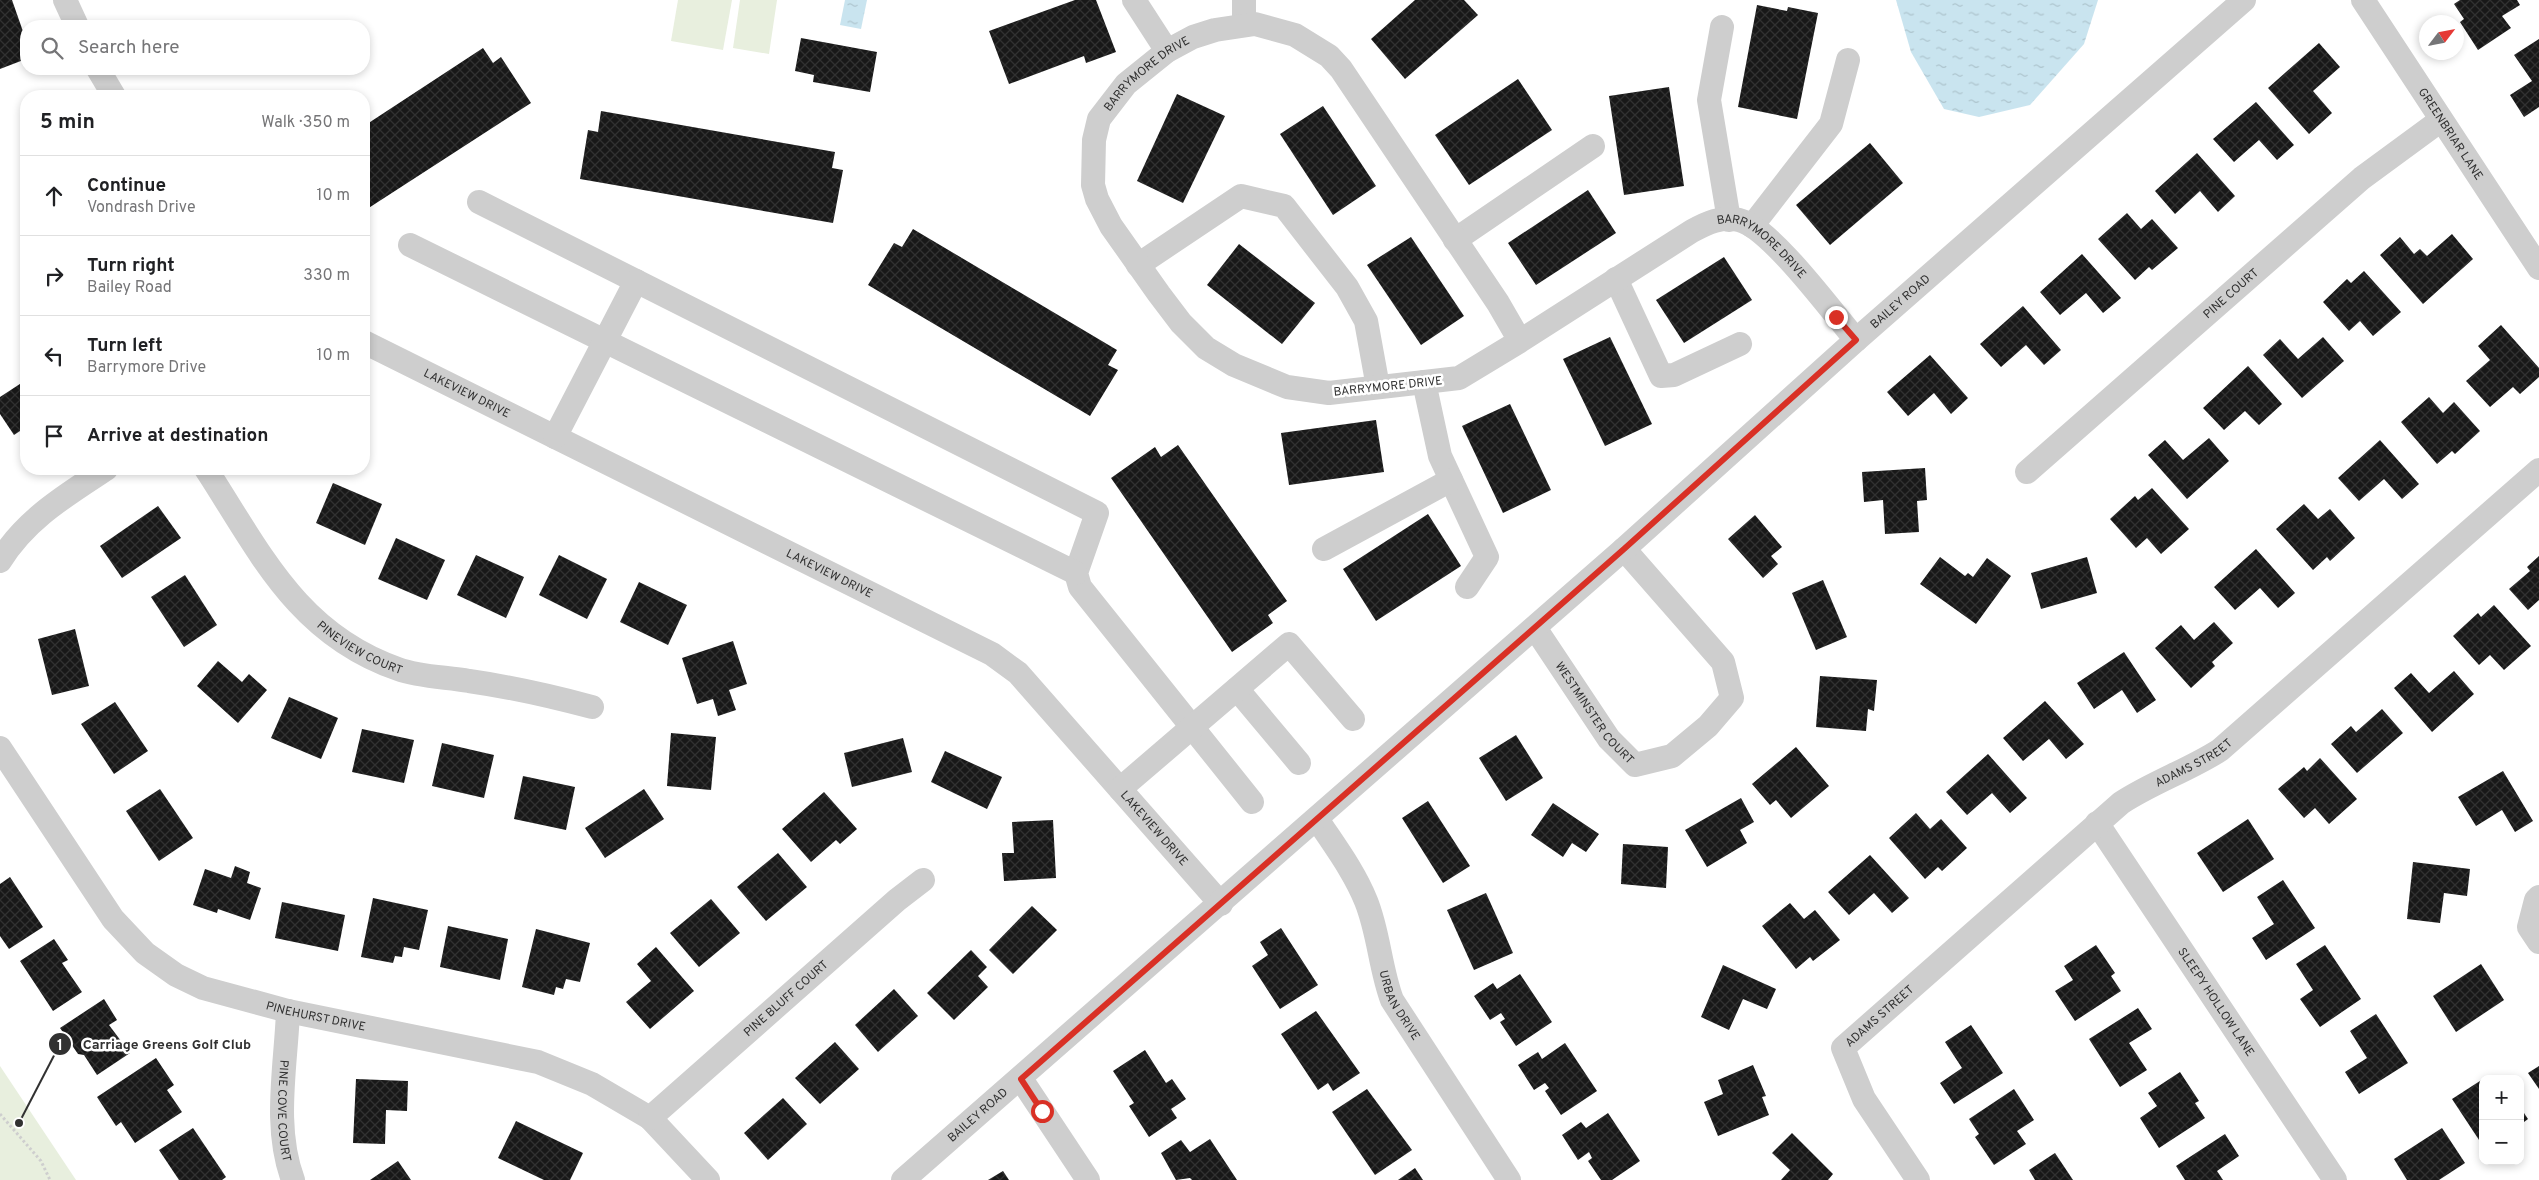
<!DOCTYPE html>
<html lang="en">
<head>
<meta charset="utf-8">
<style>
	:root { --surface:#fff; --page:#f2f2f2; --text:#202124; --muted:#757577; --line:#e0e0e0 }
	body { margin:0; font-family:Overpass,sans-serif; background:var(--page); color:var(--text) }
	.controls { position:absolute; right:15px; bottom:15px; display:grid; overflow:hidden; border-radius:10px; box-shadow:0 2px 8px #0003 }
	.controls button { width:45px; height:45px; display:grid; place-items:center; padding:0; border:0; border-bottom:1px solid var(--line); background:var(--surface); color:var(--text); font:25px sans-serif }
	.compass { position:absolute; left:2419px; top:15px; width:45px; height:45px; border-radius:50%; background:var(--surface); box-shadow:0 2px 8px #0003; rotate:58deg }
	.stop { position:absolute; width:15px; height:15px; margin:-11px; border:4px solid #d93025; border-radius:50%; background:#fff }
	.stop.end { background:#d93025; border-color:#fff; box-shadow:0 1px 5px #0008 }
	.list { margin:0; padding:0; list-style:none }
	h2 { display:flex; justify-content:space-between; align-items:center; height:65px; margin:0; padding:0 20px; font-size:21px }
	h2 small { font-size:16px; font-weight:400; color:var(--muted) }
	.list li { display:grid; grid-template-columns:32px 1fr auto; gap:15px; align-items:center; box-sizing:border-box; height:80px; padding:0 20px; border-top:1px solid var(--line) }
	.list b { display:block; font-size:19px; white-space:nowrap }
	.list p { margin:0; font-size:16px; white-space:nowrap; color:var(--muted) }
	.list em { font-size:16px; font-style:normal; color:var(--muted) }
	.icon { flex:none; width:28px; height:28px; fill:none; stroke:currentColor; stroke-width:2; stroke-linecap:round; stroke-linejoin:round }
	.map { position:relative; flex:none; width:2539px; height:1180px; overflow:hidden }
	.search { position:absolute; background:var(--surface); box-shadow:0 2px 8px #0003; left:20px; top:20px; width:350px; height:55px; display:flex; align-items:center; gap:12px; box-sizing:border-box; padding:0 18px; border-radius:20px; color:var(--muted); font-size:19px }
	.panel { position:absolute; background:var(--surface); box-shadow:0 2px 8px #0003; left:20px; top:90px; width:350px; height:385px; border-radius:20px }
	.map>svg:first-child { display:block }
	.grass { fill:#e8efde }
	.water { fill:url(#water-ripples) }
	.building { fill:url(#building-cross-hatch) }
	.lines { fill:none; stroke-linecap:round; stroke-linejoin:round }
	.path { stroke:#cecece; stroke-width:3; stroke-dasharray:2.5 2.5; stroke-linecap:butt }
	.minor { stroke:#cecece; stroke-width:24 }
	.route { stroke:#d93025; stroke-width:6 }
	.labels { text-anchor:middle; stroke-width:5; stroke-linejoin:round; paint-order:stroke }
	.street-label { font-size:12px; fill:#313131; stroke:#fff }
	.leader { fill:none; stroke:#313131; stroke-width:2 }
	.callout-dot { fill:#313131; stroke:#fff; stroke-width:2 }
	.mark-label { font-size:15px; text-anchor:middle; font-weight:bold; fill:#fff }
	.callout-label { font-size:14px; text-anchor:middle; font-weight:bold; fill:#313131; stroke:#fff; stroke-width:5; stroke-linejoin:round; paint-order:stroke }
</style>
</head>
<body>
<div class="map">
<svg width="2539" height="1180" viewBox="0 0 2539 1180">
	<defs>
		<pattern id="water-ripples" width="26" height="14" patternUnits="userSpaceOnUse" patternTransform="scale(1.25)"><rect width="26" height="14" fill="#c9e4ef"/><path d="M2 4q2-2 4 0t4 0M15 11q2-2 4 0t4 0" fill="none" stroke="#adc4cd"/></pattern>
		<pattern id="building-cross-hatch" width="8" height="8" patternUnits="userSpaceOnUse" patternTransform="scale(1.25)"><rect width="8" height="8" fill="#181818"/><path d="M0 0l8 8M0 8l8-8" fill="none" stroke="#313131"/></pattern>
	</defs>
	<rect width="100%" height="100%" fill="#fff"/>
	<g class="grass">
		<path d="M678,0h54l-9,50 -52,-9z"/>
		<path d="M740,0h37l-8,54 -36,-6z"/>
		<path d="M0,1066l76,114h-76z"/>
	</g>
	<g class="water">
		<path d="M845,0h22l-6,29 -21,-4z"/>
		<path d="M1896,0h202l-14,44 -54,61 -51,12 -35,-8 -33,-57z"/>
	</g>
	<g class="building">
		<path d="M0,0h12l14,40v19l-26,10z"/>
		<path d="M1075,0h21l20,52 -30,11 -2,-7 -75,28 -20,-53z"/>
		<path d="M1415,0h49l14,15 -73,64 -34,-40z"/>
		<path d="M2460,0h57l3,5 -18,11 9,12 -33,22 -18,-28 4,-3 -10,-15z"/>
		<path d="M1757,5l30,6 1,-4 30,6 -21,106 -59,-12z"/>
		<path d="M801,38l76,14 -7,40 -57,-10 1,-7 -19,-4z"/>
		<path d="M2539,39v68l-15,10 -14,-22 22,-14 -18,-26z"/>
		<path d="M2319,43l21,24 -27,24 19,22 -23,21 -41,-46z"/>
		<path d="M483,48l10,15 8,-6 30,46 -167,108v-85z"/>
		<path d="M1518,79l34,51 -83,55 -34,-50z"/>
		<path d="M1669,87l15,99 -60,9 -15,-99z"/>
		<path d="M1177,94l48,22 -42,87 -46,-22z"/>
		<path d="M2256,102l38,43 -17,15 -18,-20 -25,22 -21,-23z"/>
		<path d="M1323,106l53,80 -43,29 -53,-81z"/>
		<path d="M601,111l234,41 -3,16 11,2 -10,53 -253,-44 8,-49 10,2z"/>
		<path d="M1870,143l33,40 -73,62 -34,-40z"/>
		<path d="M2197,153l38,43 -17,16 -18,-21 -25,23 -20,-23z"/>
		<path d="M1588,190l28,43 -80,52 -28,-42z"/>
		<path d="M2127,213l14,16 11,-10 26,29 -26,22 -3,-3 -14,13 -37,-41z"/>
		<path d="M913,229l204,121 -9,15 10,5 -28,46 -222,-131 26,-42 8,4z"/>
		<path d="M2452,234l21,25 -50,45 -43,-49 20,-18 14,17 6,-5 7,7z"/>
		<path d="M1411,237l53,79 -43,29 -54,-80z"/>
		<path d="M1239,244l76,59 -33,41 -75,-59z"/>
		<path d="M2082,254l39,44 -18,15 -17,-20 -26,22 -20,-23z"/>
		<path d="M1724,257l28,43 -68,43 -28,-43z"/>
		<path d="M2364,271l37,41 -28,24 -13,-15 -11,10 -26,-29 24,-23 4,4z"/>
		<path d="M2023,306l38,44 -17,15 -18,-20 -25,22 -21,-23z"/>
		<path d="M2501,325l38,43v9l-19,17 -7,-7 -23,20 -24,-26 24,-21 -12,-14z"/>
		<path d="M1610,337l42,87 -47,22 -42,-87z"/>
		<path d="M2323,337l21,24 -42,37 -39,-43 17,-16 18,20z"/>
		<path d="M1930,355l38,43 -17,16 -17,-21 -26,23 -21,-24z"/>
		<path d="M2248,366l34,38 -23,21 -14,-14 -21,19 -21,-22z"/>
		<path d="M26,380v47l-12,8 -14,-21v-17z"/>
		<path d="M2429,397l14,16 11,-11 26,29 -25,23 -3,-3 -15,13 -36,-42z"/>
		<path d="M1510,404l41,86 -48,23 -41,-87z"/>
		<path d="M1376,420l8,52 -95,13 -8,-52z"/>
		<path d="M2209,438l20,23 -42,38 -39,-44 17,-15 18,20z"/>
		<path d="M2380,440l39,44 -17,15 -18,-20 -25,22 -21,-23z"/>
		<path d="M1178,445l109,156 -19,14 5,8 -41,29 -121,-174 44,-31 6,10z"/>
		<path d="M1925,468l2,32 -10,1 2,31 -34,2 -2,-34 -19,2 -2,-30z"/>
		<path d="M333,483l49,21 -17,41 -49,-22z"/>
		<path d="M2152,488l37,41 -28,25 -14,-16 -11,10 -26,-29 25,-23 3,4z"/>
		<path d="M2304,504l14,15 12,-10 25,29 -25,23 -3,-4 -14,13 -37,-41z"/>
		<path d="M158,506l23,32 -59,40 -22,-32z"/>
		<path d="M1428,514l33,52 -85,55 -33,-52z"/>
		<path d="M1755,515l27,32 -11,9 7,8 -15,14 -35,-39z"/>
		<path d="M396,538l49,22 -18,40 -49,-21z"/>
		<path d="M2256,549l39,44 -17,15 -18,-20 -25,22 -21,-23z"/>
		<path d="M476,555l48,22 -18,41 -49,-23z"/>
		<path d="M559,555l48,24 -20,40 -48,-24z"/>
		<path d="M2539,556v44l-11,10 -19,-21 21,-18 -3,-4z"/>
		<path d="M1940,557l25,19 3,-3 5,4 14,-19 24,18 -35,48 -56,-40z"/>
		<path d="M2087,557l10,36 -56,16 -10,-36z"/>
		<path d="M185,575l32,50 -33,22 -33,-50z"/>
		<path d="M1823,580l24,57 -31,13 -24,-57z"/>
		<path d="M639,582l48,23 -19,40 -48,-23z"/>
		<path d="M2494,605l37,41 -27,24 -14,-15 -11,10 -26,-29 25,-23 3,4z"/>
		<path d="M2214,622l19,21 -21,19 3,4 -24,22 -36,-40 26,-23 13,15z"/>
		<path d="M75,629l14,57 -37,9 -14,-56z"/>
		<path d="M733,641l14,43 -18,6 7,20 -18,6 -5,-17 -16,5 -15,-46z"/>
		<path d="M2124,652l32,48 -19,13 -15,-23 -28,19 -17,-26z"/>
		<path d="M218,661l24,21 7,-8 18,16 -29,33 -41,-37z"/>
		<path d="M2454,671l20,23 -42,38 -38,-44 17,-15 18,20z"/>
		<path d="M1820,676l57,4 -3,31 -6,-2 -2,22 -50,-4z"/>
		<path d="M289,697l49,21 -17,41 -50,-21z"/>
		<path d="M2045,701l39,43 -18,15 -17,-20 -26,22 -20,-23z"/>
		<path d="M115,702l33,49 -34,23 -33,-50z"/>
		<path d="M2382,709l21,24 -46,40 -26,-29 20,-18 5,6z"/>
		<path d="M362,729l52,11 -10,43 -52,-11z"/>
		<path d="M671,733l45,4 -5,53 -44,-4z"/>
		<path d="M1516,735l27,43 -37,23 -27,-43z"/>
		<path d="M903,738l9,34 -60,15 -8,-34z"/>
		<path d="M442,743l52,12 -10,43 -52,-12z"/>
		<path d="M1796,747l33,39 -38,32 -15,-18 -6,5 -18,-21z"/>
		<path d="M945,751l57,26 -15,32 -56,-27z"/>
		<path d="M1988,754l39,44 -17,15 -18,-20 -25,22 -21,-23z"/>
		<path d="M2320,758l37,41 -28,25 -14,-16 -11,10 -26,-29 26,-22 3,4z"/>
		<path d="M2503,771l30,50 -18,11 -13,-22 -26,16 -18,-29z"/>
		<path d="M523,776l52,11 -9,43 -52,-11z"/>
		<path d="M160,789l33,49 -34,23 -33,-50z"/>
		<path d="M644,789l20,30 -59,39 -20,-30z"/>
		<path d="M824,792l33,37 -17,15 -4,-4 -25,22 -29,-33z"/>
		<path d="M1741,798l13,24 -14,8 7,13 -40,24 -22,-37z"/>
		<path d="M1428,801l42,65 -27,17 -41,-65z"/>
		<path d="M1553,803l46,31 -13,18 -14,-9 -9,14 -32,-22z"/>
		<path d="M1916,813l14,16 11,-10 26,29 -25,23 -4,-4 -13,12 -36,-41z"/>
		<path d="M2248,819l26,40 -51,33 -26,-39z"/>
		<path d="M1053,820l3,58 -52,3 -2,-28h12l-2,-31z"/>
		<path d="M1623,844l45,3 -2,41 -45,-4z"/>
		<path d="M778,853l29,34 -41,34 -29,-34z"/>
		<path d="M1870,855l39,43 -17,15 -18,-20 -25,22 -21,-23z"/>
		<path d="M2413,862l57,7 -3,27 -23,-3 -4,30 -33,-4z"/>
		<path d="M235,866l15,6 -3,11 14,5 -11,32 -32,-11 -1,4 -24,-8 12,-36 26,9z"/>
		<path d="M10,877l33,50 -34,22 -9,-13v-52z"/>
		<path d="M2283,880l32,48 -49,32 -14,-22 22,-14 -17,-27z"/>
		<path d="M1486,893l27,60 -39,17 -27,-60z"/>
		<path d="M373,898l55,12 -9,40 -15,-3 -2,10 -7,-1 -2,7 -32,-6z"/>
		<path d="M711,899l29,34 -41,34 -29,-34z"/>
		<path d="M282,902l63,13 -7,36 -63,-13z"/>
		<path d="M1790,903l14,16 11,-9 25,30 -27,21 -3,-4 -14,12 -34,-43z"/>
		<path d="M1032,906l25,24 -44,44 -24,-24z"/>
		<path d="M448,926l60,13 -8,41 -60,-13z"/>
		<path d="M1281,928l37,57 -38,24 -28,-43 16,-11 -8,-13z"/>
		<path d="M536,929l54,14 -10,39 -14,-3 -3,10 -7,-2 -2,8 -32,-8z"/>
		<path d="M54,939l14,21 -6,3 20,29 -29,19 -33,-50z"/>
		<path d="M2096,945l19,28 -4,3 10,15 -46,30 -20,-30 18,-11 -9,-14z"/>
		<path d="M2325,945l36,54 -41,28 -20,-28 13,-9 -17,-26z"/>
		<path d="M656,947l38,44 -44,38 -24,-27 25,-21 -14,-17z"/>
		<path d="M971,950l16,17 -9,9 10,11 -34,33 -27,-27z"/>
		<path d="M2481,964l23,36 -48,32 -23,-36z"/>
		<path d="M1723,965l53,24 -9,20 -24,-10 -14,31 -28,-13z"/>
		<path d="M1520,974l32,48 -36,24 -16,-24 5,-3 -4,-6 -11,7 -16,-24 19,-13 4,6z"/>
		<path d="M894,989l24,27 -40,36 -23,-27z"/>
		<path d="M104,999l13,21 -8,5 21,28 -33,22 -13,-20 -6,-1 -18,-26z"/>
		<path d="M2138,1008l14,21 -23,14 18,27 -27,17 -31,-48z"/>
		<path d="M1316,1011l44,62 -27,18 -5,-8 -10,7 -37,-56z"/>
		<path d="M2376,1014l32,49 -49,31 -14,-22 22,-14 -17,-27z"/>
		<path d="M1971,1025l32,48 -49,31 -14,-21 22,-15 -17,-26z"/>
		<path d="M835,1042l24,27 -39,35 -25,-26z"/>
		<path d="M1565,1043l32,48 -36,24 -16,-24 4,-3 -4,-5 -11,7 -16,-25 20,-13 4,7z"/>
		<path d="M1145,1050l21,33 6,-4 14,20 -15,10 6,9 -28,19 -20,-31 5,-3 -21,-32z"/>
		<path d="M156,1058l18,27 -7,5 15,22 -47,31 -14,-21 -5,4 -19,-29z"/>
		<path d="M1753,1065l13,31 -4,1 7,18 -51,21 -14,-34 19,-8 -5,-14z"/>
		<path d="M2539,1066v23l-11,-16z"/>
		<path d="M2180,1072l19,29 -4,2 10,15 -46,30 -19,-30 17,-12 -9,-13z"/>
		<path d="M356,1079l52,2 -1,30 -21,-1 -1,34 -32,-1z"/>
		<path d="M2483,1079v67l-31,-47z"/>
		<path d="M1367,1089l45,61 -37,25 -43,-63z"/>
		<path d="M2014,1089l20,31 -17,11 9,13 -32,21 -19,-28 4,-3 -10,-15z"/>
		<path d="M783,1098l24,26 -39,36 -24,-27z"/>
		<path d="M2520,1107l8,12 -8,6z"/>
		<path d="M1608,1113l32,48 -28,19h-11l-13,-19 4,-3 -3,-6 -11,8 -16,-25 19,-13 5,6z"/>
		<path d="M516,1121l67,32 -13,27h-26l-46,-22z"/>
		<path d="M193,1128l33,49 -4,3h-43l-20,-30z"/>
		<path d="M2442,1128l23,35 -26,17h-32l-13,-21z"/>
		<path d="M1792,1133l41,41 -5,6h-47l9,-10 -18,-17z"/>
		<path d="M2225,1134l14,22 -22,15 6,9h-38l-9,-14z"/>
		<path d="M1210,1139l27,41h-45l-2,-2 -14,2 -15,-27 20,-13 9,12z"/>
		<path d="M2055,1153l18,27h-38l-6,-10z"/>
		<path d="M398,1161l13,19h-41z"/>
		<path d="M1415,1168l8,12h-25z"/>
		<path d="M1003,1171l6,9h-21z"/>
	</g>
	<g class="lines">
		<path class="path" d="M0,1114l41,47 9,19"/>
		<g class="minor">
			<path d="M65,0l12,26"/>
			<path d="M1134,0l33,51"/>
			<path id="s1" d="M2363,0l176,268"/>
			<path d="M1244,25v-25"/>
			<path d="M1722,27l-13,73 20,120"/>
			<path d="M98,69l16,27"/>
			<path d="M479,202l618,311 -21,60 4,14 172,215"/>
			<path d="M1752,226l79,-102 17,-64"/>
			<path d="M1455,240l138,-94"/>
			<path d="M410,245l666,328"/>
			<path d="M1138,265l103,-69 43,10 63,81 19,34 12,66"/>
			<path d="M1616,279l45,97 13,-1 66,-31"/>
			<path id="s2" d="M1520,341l-61,37 -130,15 -42,-6 -53,-22 -28,-17 -25,-25 -22,-29 -48,-68 -14,-27 -4,-14 1,-45 5,-21 27,-35 41,-33 26,-14 22,-7 40,-6 40,11 34,21 12,13 157,234 22,38 172,-110c15,-8 29,-15 47,-11 31,7 94,93 117,120"/>
			<path id="s3" d="M364,342l628,312 26,19 203,231"/>
			<path d="M1424,382l16,74 47,101 -20,30"/>
			<path d="M555,437l81,-156"/>
			<path id="s4" d="M206,469c54,83 91,165 192,200 22,8 49,8 71,12 42,6 82,15 123,26"/>
			<path id="s5" d="M2027,472l335,-294 79,-58"/>
			<path d="M1324,549l127,-69"/>
			<path d="M0,561c26,-42 65,-65 106,-92"/>
			<path id="s6" d="M1535,628l74,111 26,26 37,-9 36,-30 24,-28 -9,-36 -99,-113"/>
			<path d="M1237,689l62,74"/>
			<path id="s7" d="M0,748l113,171 32,34 31,22 27,13 85,23 250,51 54,22 58,34 58,62"/>
			<path d="M1120,789l169,-145 64,75"/>
			<path id="s8" d="M1317,819c17,26 37,52 49,82 13,32 14,67 26,99l117,180"/>
			<path id="s9" d="M2097,823l238,357"/>
			<path d="M2539,897l-3,3 -7,27 10,15"/>
			<path id="s10" d="M288,1011c-2,55 -15,116 5,169"/>
			<path d="M1021,1079l67,101"/>
			<path id="s11" d="M650,1118l247,-218 26,-20"/>
			<path id="s12" d="M903,1180l721,-631 232,-209 388,-340"/>
			<path id="s13" d="M1918,1180l-54,-81 -21,-51 278,-245c32,-21 68,-33 99,-53l319,-280"/>
		</g>
	</g>
	<g class="lines">
		<path class="route" d="M1042,1111l-21,-32 603,-530 232,-209 -20,-23"/>
	</g>
	<g class="labels">
		<g class="street-label">
			<text dy="4" stroke="none"><textPath href="#s2" startOffset="668">BARRYMORE DRIVE</textPath></text>
			<text dy="4" stroke="none"><textPath href="#s1" startOffset="160">GREENBRIAR LANE</textPath></text>
			<text dy="4" stroke="none"><textPath href="#s2" startOffset="1502">BARRYMORE DRIVE</textPath></text>
			<text dy="4" stroke="none"><textPath href="#s5" startOffset="271">PINE COURT</textPath></text>
			<text dy="4" stroke="none"><textPath href="#s12" startOffset="1329">BAILEY ROAD</textPath></text>
			<text transform="translate(1388 386) rotate(-6)" y="4">BARRYMORE DRIVE</text>
			<text dy="4" stroke="none"><textPath href="#s3" startOffset="115">LAKEVIEW DRIVE</textPath></text>
			<text dy="4" stroke="none"><textPath href="#s3" startOffset="520">LAKEVIEW DRIVE</textPath></text>
			<text dy="4" stroke="none"><textPath href="#s4" startOffset="240">PINEVIEW COURT</textPath></text>
			<text dy="4" stroke="none"><textPath href="#s6" startOffset="104">WESTMINSTER COURT</textPath></text>
			<text dy="4" stroke="none"><textPath href="#s13" startOffset="606">ADAMS STREET</textPath></text>
			<text dy="4" stroke="none"><textPath href="#s3" startOffset="940">LAKEVIEW DRIVE</textPath></text>
			<text dy="4" stroke="none"><textPath href="#s11" startOffset="181">PINE BLUFF COURT</textPath></text>
			<text dy="4" stroke="none"><textPath href="#s9" startOffset="215">SLEEPY HOLLOW LANE</textPath></text>
			<text dy="4" stroke="none"><textPath href="#s8" startOffset="206">URBAN DRIVE</textPath></text>
			<text dy="4" stroke="none"><textPath href="#s7" startOffset="436">PINEHURST DRIVE</textPath></text>
			<text dy="4" stroke="none"><textPath href="#s13" startOffset="201">ADAMS STREET</textPath></text>
			<text dy="4" stroke="none"><textPath href="#s10" startOffset="100">PINE COVE COURT</textPath></text>
			<text dy="4" stroke="none"><textPath href="#s12" startOffset="99">BAILEY ROAD</textPath></text>
		</g>
	</g>
	<path class="leader" d="M19 1123L60 1044"/>
	<g class="callout-dot">
		<circle cx="19" cy="1123" r="5"/>
		<circle cx="60" cy="1044" r="12"/>
	</g>
	<g class="mark-label">
		<text x="60" y="1050">1</text>
	</g>
	<g class="callout-label">
		<text x="167" y="1049">Carriage Greens Golf Club</text>
	</g>
</svg>
<div class="controls">
<button>+</button>
<button>−</button>
</div>
<svg class="compass" viewBox="-18 -18 36 36"><path d="M0-13l5 13h-10z" fill="#e53935"/><path d="M0 13l5-13h-10z" fill="#757577"/></svg>
<div class="stop" style="left:1042px;top:1111px"></div>
<div class="stop end" style="left:1836px;top:317px"></div>
<div class="search"><svg class="icon" aria-label="search" viewBox="0 0 24 24"><circle cx="10" cy="10" r="6"/><path d="M15 15l6 6"/></svg>Search here</div>
<section class="panel">
<h2>5 min<small>Walk · 350 m</small></h2>
<ul class="list">
<li><svg class="icon" aria-label="ahead" viewBox="0 0 24 24"><path d="M12 20V5M6 11l6-6 6 6"/></svg><div><b>Continue</b><p>Vondrash Drive</p></div><em>10 m</em></li>
<li><svg class="icon" aria-label="right" viewBox="0 0 24 24"><path d="M7 20v-9h11M14 6l5 5-5 5"/></svg><div><b>Turn right</b><p>Bailey Road</p></div><em>330 m</em></li>
<li><svg class="icon" aria-label="left" viewBox="0 0 24 24"><path d="M17 20v-9H6M10 6l-5 5 5 5"/></svg><div><b>Turn left</b><p>Barrymore Drive</p></div><em>10 m</em></li>
<li><svg class="icon" aria-label="arrive" viewBox="0 0 24 24"><path d="M6 21V4h12l-3 4 3 4H6"/></svg><div><b>Arrive at destination</b></div></li>
</ul>
</section>
</div>
</body>
</html>
